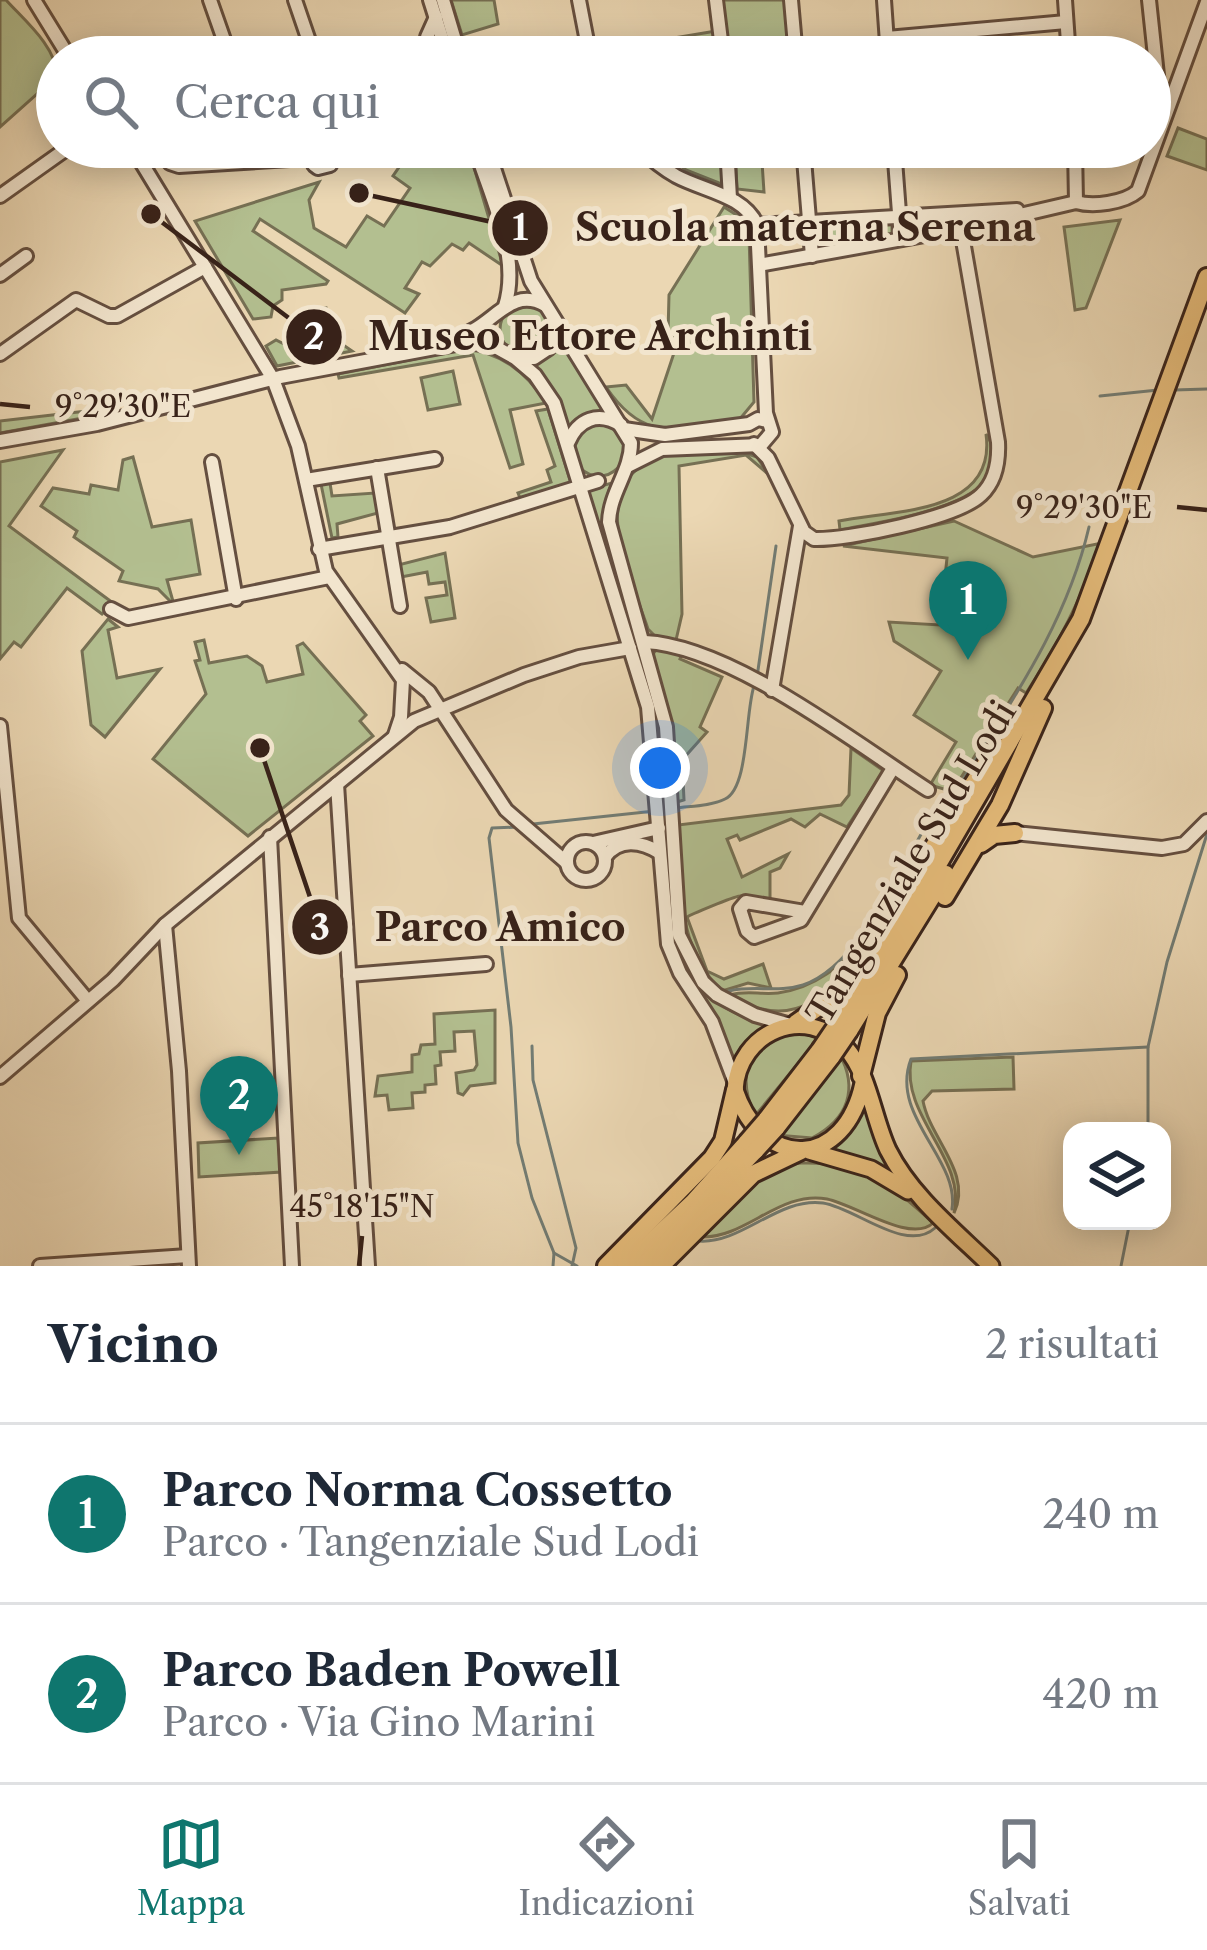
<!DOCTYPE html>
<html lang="it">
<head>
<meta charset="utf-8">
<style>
	:root { --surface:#fff; --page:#f6f6f7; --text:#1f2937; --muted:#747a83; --line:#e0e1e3; --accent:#0f766e }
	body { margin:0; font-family:"Libre Caslon Text",serif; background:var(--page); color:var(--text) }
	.controls { position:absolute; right:36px; bottom:36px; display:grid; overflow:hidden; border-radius:24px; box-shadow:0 6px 30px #0003 }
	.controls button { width:108px; height:108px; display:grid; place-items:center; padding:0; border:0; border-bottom:3px solid var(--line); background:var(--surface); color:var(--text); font:60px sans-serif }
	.you { position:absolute; left:660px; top:768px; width:42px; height:42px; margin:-30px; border:9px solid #fff; border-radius:50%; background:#1a73e8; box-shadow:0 0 0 18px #1a73e833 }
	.badge { display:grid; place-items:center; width:78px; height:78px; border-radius:50%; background:var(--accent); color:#fff; font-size:39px; font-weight:700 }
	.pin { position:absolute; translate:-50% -99px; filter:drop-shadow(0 3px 6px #0008) }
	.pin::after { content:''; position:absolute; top:63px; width:42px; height:36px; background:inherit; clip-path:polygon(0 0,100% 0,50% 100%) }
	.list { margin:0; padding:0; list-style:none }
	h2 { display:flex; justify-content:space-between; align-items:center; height:156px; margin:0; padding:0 48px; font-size:51px }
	h2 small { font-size:39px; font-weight:400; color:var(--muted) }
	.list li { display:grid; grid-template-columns:78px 1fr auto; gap:36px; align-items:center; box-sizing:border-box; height:180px; padding:0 48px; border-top:3px solid var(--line) }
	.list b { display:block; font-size:45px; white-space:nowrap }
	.list p { margin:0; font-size:39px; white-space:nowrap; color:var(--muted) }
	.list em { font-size:39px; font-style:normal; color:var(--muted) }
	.icon { flex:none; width:66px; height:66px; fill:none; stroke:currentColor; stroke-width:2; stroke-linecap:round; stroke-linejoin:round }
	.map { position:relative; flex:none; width:1207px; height:1266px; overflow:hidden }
	.search { position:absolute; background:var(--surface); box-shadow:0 6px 30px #0003; left:36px; right:36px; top:36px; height:132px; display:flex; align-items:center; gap:30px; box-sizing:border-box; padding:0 42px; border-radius:66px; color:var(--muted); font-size:45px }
	.sheet { height:516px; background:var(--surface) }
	nav { display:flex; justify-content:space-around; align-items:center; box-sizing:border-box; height:168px; border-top:3px solid var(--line); background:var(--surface); font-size:33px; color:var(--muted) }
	nav a { display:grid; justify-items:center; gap:6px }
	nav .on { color:var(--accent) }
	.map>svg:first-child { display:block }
	.green { fill:#b3bf90; stroke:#767054; stroke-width:3 }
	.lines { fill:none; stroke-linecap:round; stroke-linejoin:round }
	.stream { stroke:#727c74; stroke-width:3 }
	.minor-casing { stroke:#654f40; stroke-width:18 }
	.major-casing { stroke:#382219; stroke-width:21 }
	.highway-casing { stroke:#382219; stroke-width:22 }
	.minor { stroke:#f2e5ce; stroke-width:12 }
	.major { stroke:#e6bc7a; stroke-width:15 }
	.highway { stroke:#e6bc7a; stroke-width:16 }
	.highway-bridge-casing { stroke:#382219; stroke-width:22; stroke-linecap:butt }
	.highway-bridge { stroke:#e6bc7a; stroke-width:16 }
	.ticks { fill:none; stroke:#382219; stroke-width:4.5 }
	.labels { text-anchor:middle; stroke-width:10; stroke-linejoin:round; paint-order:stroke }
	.street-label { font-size:36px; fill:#382219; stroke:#f2e5ce }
	.ticks-label { font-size:30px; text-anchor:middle; fill:#382219; stroke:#f2e5ce; stroke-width:10; stroke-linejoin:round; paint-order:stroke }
	.leader { fill:none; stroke:#382219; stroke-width:4.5 }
	.callout-dot { fill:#382219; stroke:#f2e5ce; stroke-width:4.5 }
	.mark-label { font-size:36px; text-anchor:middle; font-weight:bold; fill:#fff }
	.callout-label { font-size:39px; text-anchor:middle; font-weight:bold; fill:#382219; stroke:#f2e5ce; stroke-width:10; stroke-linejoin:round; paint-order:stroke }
</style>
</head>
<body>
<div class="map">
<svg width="1207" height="1266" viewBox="0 0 1207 1266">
	<rect width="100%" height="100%" fill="#ebd7b3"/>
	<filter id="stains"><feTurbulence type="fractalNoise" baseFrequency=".00167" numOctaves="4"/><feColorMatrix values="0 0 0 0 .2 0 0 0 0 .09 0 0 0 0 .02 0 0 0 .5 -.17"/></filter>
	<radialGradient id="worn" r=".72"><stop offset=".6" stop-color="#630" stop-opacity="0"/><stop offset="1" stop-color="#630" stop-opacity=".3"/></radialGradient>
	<g class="green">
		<path d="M0,0h6c18,20 51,47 51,76l-57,51z"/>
		<path d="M451,0h43l4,24 -36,11z"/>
		<path d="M720,0h65l4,57h-13l-2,-4 -6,4h-38z"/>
		<path d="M716,31l3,26h-116l-1,-7z"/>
		<path d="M1178,128l29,11v31l-40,-14z"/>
		<path d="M413,147h55l35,119 -34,-23 -6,7 -11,-6 -22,22 -8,-4 -17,26 14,6 -14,19 -145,-94 -7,12 75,50 -2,3 -44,6v10l-9,6 -2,11 -18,2 -58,-98 124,-39 -10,18 5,28 32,19 21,-31 17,10 26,-38 -17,-12z"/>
		<path d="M654,147h69l1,38 -38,-15z"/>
		<path d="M735,147h26l3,45 -27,-3z"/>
		<path d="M724,207l19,12 6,16 5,167 -15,18c-61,7 -93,26 -133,-33l20,-2 26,34 27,-81 -11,-4 1,-39z"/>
		<path d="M1120,220l-34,88 -11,2 -11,-83z"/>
		<path d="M892,223v13l-69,13 -6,-3 -1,-13 5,-5z"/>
		<circle cx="525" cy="329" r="25"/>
		<path d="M326,308l4,28 22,15 -75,15 -11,-20 10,-6 8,4 34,-4 -1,-10 6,-2 -3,-17 -6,-1z"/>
		<path d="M560,337l47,77 -39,16 -14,-38 -23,-29z"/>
		<path d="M461,350c36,-2 67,24 85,53l-36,7 13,54 -13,4 -37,-113 -134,23 -1,-4z"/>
		<path d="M453,371l7,33 -32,6 -7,-32z"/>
		<path d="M113,408l-14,7 -99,18v-12z"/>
		<path d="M548,409l23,74 -51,15 -2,-5 33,-11 -4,-12 8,-4 -19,-55z"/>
		<circle cx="599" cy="450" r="26"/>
		<path d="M986,434c47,71 -107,87 -146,96l-1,-9c56,-11 158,-7 147,-87z"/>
		<path d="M730,448l27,9 11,17 -22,-19 -67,11 3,148 -6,26 -20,-3 -8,-8c-17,-52 -67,-150 15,-173 21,-6 45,-5 67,-8z"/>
		<path d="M63,450l-54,76 104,77 -11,11 -35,-26 -46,59 -7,-5 -14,17v-197z"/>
		<path d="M133,457l19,70 39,-7 9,54 -33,6 7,25 -16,-16 -39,-8 4,-10 -49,-34 3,-6 -36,-25 12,-18 36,6 2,-9 27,5 5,-30z"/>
		<path d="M330,483l2,13 43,-3 3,20 -41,11 1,13 -6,1 -11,-54z"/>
		<path d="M612,483c-21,44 7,107 24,150l-6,1 -44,-144z"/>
		<path d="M954,521l79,36 69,-14c-21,55 -43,101 -76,150l-8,-5 -63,99 -8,3 -17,-5 26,-43 -42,-27 27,-44 -47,-30 -5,-19 51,3 7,-67 -104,-12z"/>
		<path d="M445,553l10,65 -24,4 -5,-24 21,-3 -2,-13 -16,2 -2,-12 -26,5 -3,-12z"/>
		<path d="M108,619l10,8 -10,3 9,48 43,-9 -55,68 -14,-12 -9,-74z"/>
		<path d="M204,640l5,23 38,-7 15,10 5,16 36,-8 -6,-28 6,-3 63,72 -6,6 13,15 -125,100 -95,-77 53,-65 -11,-33 5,-1 -5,-18z"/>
		<path d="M657,649l25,4 -2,6 42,18 -22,50 7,5 -25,28 2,40 -7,2 -8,-86 -17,-61z"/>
		<path d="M851,748l33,23 -37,56 -27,-13 -15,13 -14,-8 -51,21 -3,-5 -10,4 15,38 46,-23 -8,14 -10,4v29c-8,-2 -23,-7 -30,-5 -8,1 -50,19 -53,21l20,54 17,8 39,-15 8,24 -23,-5 -26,8c-47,-44 -40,-106 -44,-166l163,-20 8,-10z"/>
		<path d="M667,877c4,20 3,39 7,59 9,48 48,76 92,89l-23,20 -10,18 -19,-49 -35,-54 -8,-23z"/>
		<path d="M867,939c-34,53 -71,97 -137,56 17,-5 30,0 48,-2 38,-5 63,-28 89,-54z"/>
		<path d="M495,1010v73l-25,3 -7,9 -5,-2 -2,-20 18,-3 3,-5 -3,-34 -20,1 1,19 -15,1 1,13 -6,1 1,18 -11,1v7l-13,1 1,15 -24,2 -2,-15 -12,1 3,-20 34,-4v-17l7,-1 2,-9 14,-1 -1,-30z"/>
		<path d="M798,1032l21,6 -64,78c-20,-43 -6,-76 43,-84z"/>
		<path d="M839,1053c20,36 9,66 -27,85l-36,-3z"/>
		<path d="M1013,1057l1,32 -82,2 -9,10c7,38 50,72 31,112 13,-54 -53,-96 -43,-152z"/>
		<path d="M862,1106h3l23,63 -62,-19z"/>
		<path d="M278,1138l3,34 -82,5 -1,-34z"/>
		<path d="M801,1163c60,-2 90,21 132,60 -22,21 -77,-18 -106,-24 -47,-9 -82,40 -126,38 28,-33 53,-70 100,-74z"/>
	</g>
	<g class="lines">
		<g class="stream">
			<path d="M1174,390l33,-1"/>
			<path d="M1100,396l58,-6"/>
			<path d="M757,677l19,-131"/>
			<path d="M962,781c51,-82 105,-159 127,-254"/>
			<path d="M676,808c15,-2 35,-2 49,-9 24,-11 20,-86 29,-113"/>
			<path d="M533,824l122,-13"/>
			<path d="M518,827l-26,1 -3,10 22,189 7,116 14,55 22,55 -1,13"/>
			<path d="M729,991c25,-6 49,2 74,-6 56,-19 95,-113 124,-161"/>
			<path d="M532,1046l1,34 43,168 -4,18"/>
			<path d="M1148,1131v-84l19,-85 40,-128"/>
			<path d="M952,1209c8,-50 -63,-93 -41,-150l237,-12"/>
			<path d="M699,1241c43,3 79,-44 124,-38 33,5 83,51 112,25"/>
			<path d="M554,1253l23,13"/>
			<path d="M1121,1266l9,-45"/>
		</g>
		<g class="minor-casing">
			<g id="minor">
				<path d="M34,0l35,57"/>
				<path d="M210,0l20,57"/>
				<path d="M295,0l14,41v16"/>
				<path d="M430,0l18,57"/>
				<path d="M443,0l17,57"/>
				<path d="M579,0l11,57"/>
				<path d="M716,0l7,57"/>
				<path d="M791,0l5,57"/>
				<path d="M884,0l4,57"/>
				<path d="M1065,0l4,57"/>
				<path d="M1149,0l13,122"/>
				<path d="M887,38l179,-16"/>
				<path d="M433,57l-6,-20 9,-20"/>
				<path d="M132,147l141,232 25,67 28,125 77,109 -2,37 -6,18"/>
				<path d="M159,147l11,16 9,3 127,-8 6,-8"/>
				<path d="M475,147c15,49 46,108 30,159"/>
				<path d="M487,147l44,134 100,162c0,28 -21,49 -22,79l57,205 13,208 24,47 14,13 38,20 32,9"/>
				<path d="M727,147l3,51"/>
				<path d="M803,147l9,109"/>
				<path d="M894,147l7,92"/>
				<path d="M1075,147l1,55"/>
				<path d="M312,148l2,17 4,3 12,-3 -1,-18"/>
				<path d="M0,196l69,-49"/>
				<path d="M757,225l260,-15"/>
				<path d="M759,265l210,-38 107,-25c17,5 48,1 62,-11l69,-189"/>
				<path d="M0,275l26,-19"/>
				<path d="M459,336c33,-8 51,-51 86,-31"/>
				<path d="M0,354l76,-54 33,16h8l88,-49"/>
				<path d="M517,358h17l15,-10 6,-26"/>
				<path d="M624,429l41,6 84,-11 9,-5 9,2"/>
				<path d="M0,441l97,-17 183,-47 187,-35 23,2 25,14 20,17 19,28 94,304 20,237 12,29 32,49 23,61"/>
				<path d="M568,443c10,-24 30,-32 53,-18"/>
				<path d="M754,444l14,14 36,74 10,7c34,1 143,-21 167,-44 15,-14 18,-33 17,-53l-37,-213 -9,-15"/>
				<path d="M212,462l24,137"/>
				<path d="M628,466l34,-17 99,-4 11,-13 -6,-19 -9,-188c-13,-30 -53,-34 -81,-49 -14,-8 -26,-18 -38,-29"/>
				<path d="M377,468l23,138"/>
				<path d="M306,480l129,-21"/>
				<path d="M319,549l131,-22 148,-46"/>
				<path d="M111,609l17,9 201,-41"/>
				<path d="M645,642c86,4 210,101 283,148"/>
				<path d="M402,670l27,22 77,118 61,53"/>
				<path d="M772,690l28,-164"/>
				<path d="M0,726l19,192 69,83"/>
				<path d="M337,784l31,482"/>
				<path d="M1015,833l147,15 22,-4 23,-23"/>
				<path d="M270,837l22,429"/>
				<circle cx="586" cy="861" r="19"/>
				<path d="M593,843l66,-15"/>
				<path d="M605,857c14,-19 36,-16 55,-4"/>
				<path d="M805,912l-59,-10 -6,7 7,22 7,6 47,-17 92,-152"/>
				<path d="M165,925l14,146 10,195"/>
				<path d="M349,975l137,-11"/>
				<path d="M0,1077l113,-97 52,-55 249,-204 110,-46 55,-18 51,-9"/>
				<path d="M40,1266l148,-10"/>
			</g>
		</g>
		<g class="major-casing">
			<g id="major">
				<path d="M863,1083c-18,86 -100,89 -128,7 3,-58 71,-88 111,-42 23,26 27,70 42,102 23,46 67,81 103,116"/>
				<path d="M809,1151l62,18 37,22"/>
			</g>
		</g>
		<g class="highway-casing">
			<g id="highway">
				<path d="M981,844l13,-9 21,-2"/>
				<path d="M945,897l55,-92 43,-97"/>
				<path d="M839,1022l100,-159 142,-244 126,-342"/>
				<path d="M796,1023l37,-26 26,-32 138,-219"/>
				<path d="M849,1031l97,-157"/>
				<path d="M861,1076l16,-63 20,-38"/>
				<path d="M766,1120l54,-70"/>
				<path d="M776,1128l56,-72"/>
				<path d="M606,1266l106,-108 11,-17 12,-51"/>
				<path d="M625,1266l68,-64 54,-60"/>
				<path d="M643,1266l113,-116"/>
				<path d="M661,1266l92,-92 48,-23"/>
			</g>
		</g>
		<use href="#minor" class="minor"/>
		<use href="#major" class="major"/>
		<use href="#highway" class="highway"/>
		<g class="highway-bridge-casing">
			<g id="highway-bridge">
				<path d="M820,1050l19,-28"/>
				<path d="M832,1056l17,-25"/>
				<path d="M747,1142l19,-22"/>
				<path d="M756,1150l20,-22"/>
			</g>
		</g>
		<use href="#highway-bridge" class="highway-bridge"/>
	</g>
	<path class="ticks" d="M0,404l30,3M1177,507l30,3M359,1266l3,-30"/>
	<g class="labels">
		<g class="street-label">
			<text transform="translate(911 862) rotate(-59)" y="13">Tangenziale Sud Lodi</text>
		</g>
	</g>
	<g class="ticks-label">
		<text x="123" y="417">9°29'30"E</text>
		<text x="1084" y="518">9°29'30"E</text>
		<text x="362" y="1217">45°18'15"N</text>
	</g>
	<path class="leader" d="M359 193L520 228M151 214L314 337M260 748L320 927"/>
	<g class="callout-dot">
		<circle cx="359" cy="193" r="12"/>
		<circle cx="151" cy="214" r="12"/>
		<circle cx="260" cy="748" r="12"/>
		<circle cx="520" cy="228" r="30"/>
		<circle cx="314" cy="337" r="30"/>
		<circle cx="320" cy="927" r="30"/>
	</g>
	<g class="mark-label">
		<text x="520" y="240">1</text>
		<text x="314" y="349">2</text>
		<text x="320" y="940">3</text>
	</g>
	<g class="callout-label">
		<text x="805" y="241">Scuola materna Serena</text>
		<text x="590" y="350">Museo Ettore Archinti</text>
		<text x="500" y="941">Parco Amico</text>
	</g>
	<rect width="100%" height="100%" filter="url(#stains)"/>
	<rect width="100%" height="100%" fill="url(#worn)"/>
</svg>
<div class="controls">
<button><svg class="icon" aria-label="layers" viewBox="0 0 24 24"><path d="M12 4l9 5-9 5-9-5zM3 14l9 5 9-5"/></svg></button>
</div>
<div class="you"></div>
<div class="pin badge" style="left:968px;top:660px">1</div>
<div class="pin badge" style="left:239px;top:1155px">2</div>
<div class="search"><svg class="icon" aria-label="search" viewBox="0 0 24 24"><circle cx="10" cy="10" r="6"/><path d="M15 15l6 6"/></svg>Cerca qui</div>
</div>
<section class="sheet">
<h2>Vicino<small>2 risultati</small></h2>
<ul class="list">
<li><span class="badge">1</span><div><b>Parco Norma Cossetto</b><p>Parco · Tangenziale Sud Lodi</p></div><em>240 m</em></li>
<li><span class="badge">2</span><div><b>Parco Baden Powell</b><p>Parco · Via Gino Marini</p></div><em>420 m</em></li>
</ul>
</section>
<nav>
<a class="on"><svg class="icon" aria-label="map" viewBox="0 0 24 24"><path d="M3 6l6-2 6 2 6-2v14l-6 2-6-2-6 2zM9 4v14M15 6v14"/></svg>Mappa</a>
<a><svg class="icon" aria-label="directions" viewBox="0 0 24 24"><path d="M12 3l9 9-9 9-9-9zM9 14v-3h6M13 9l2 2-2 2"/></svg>Indicazioni</a>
<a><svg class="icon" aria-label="saved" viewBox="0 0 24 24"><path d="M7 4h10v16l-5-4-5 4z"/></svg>Salvati</a>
</nav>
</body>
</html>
